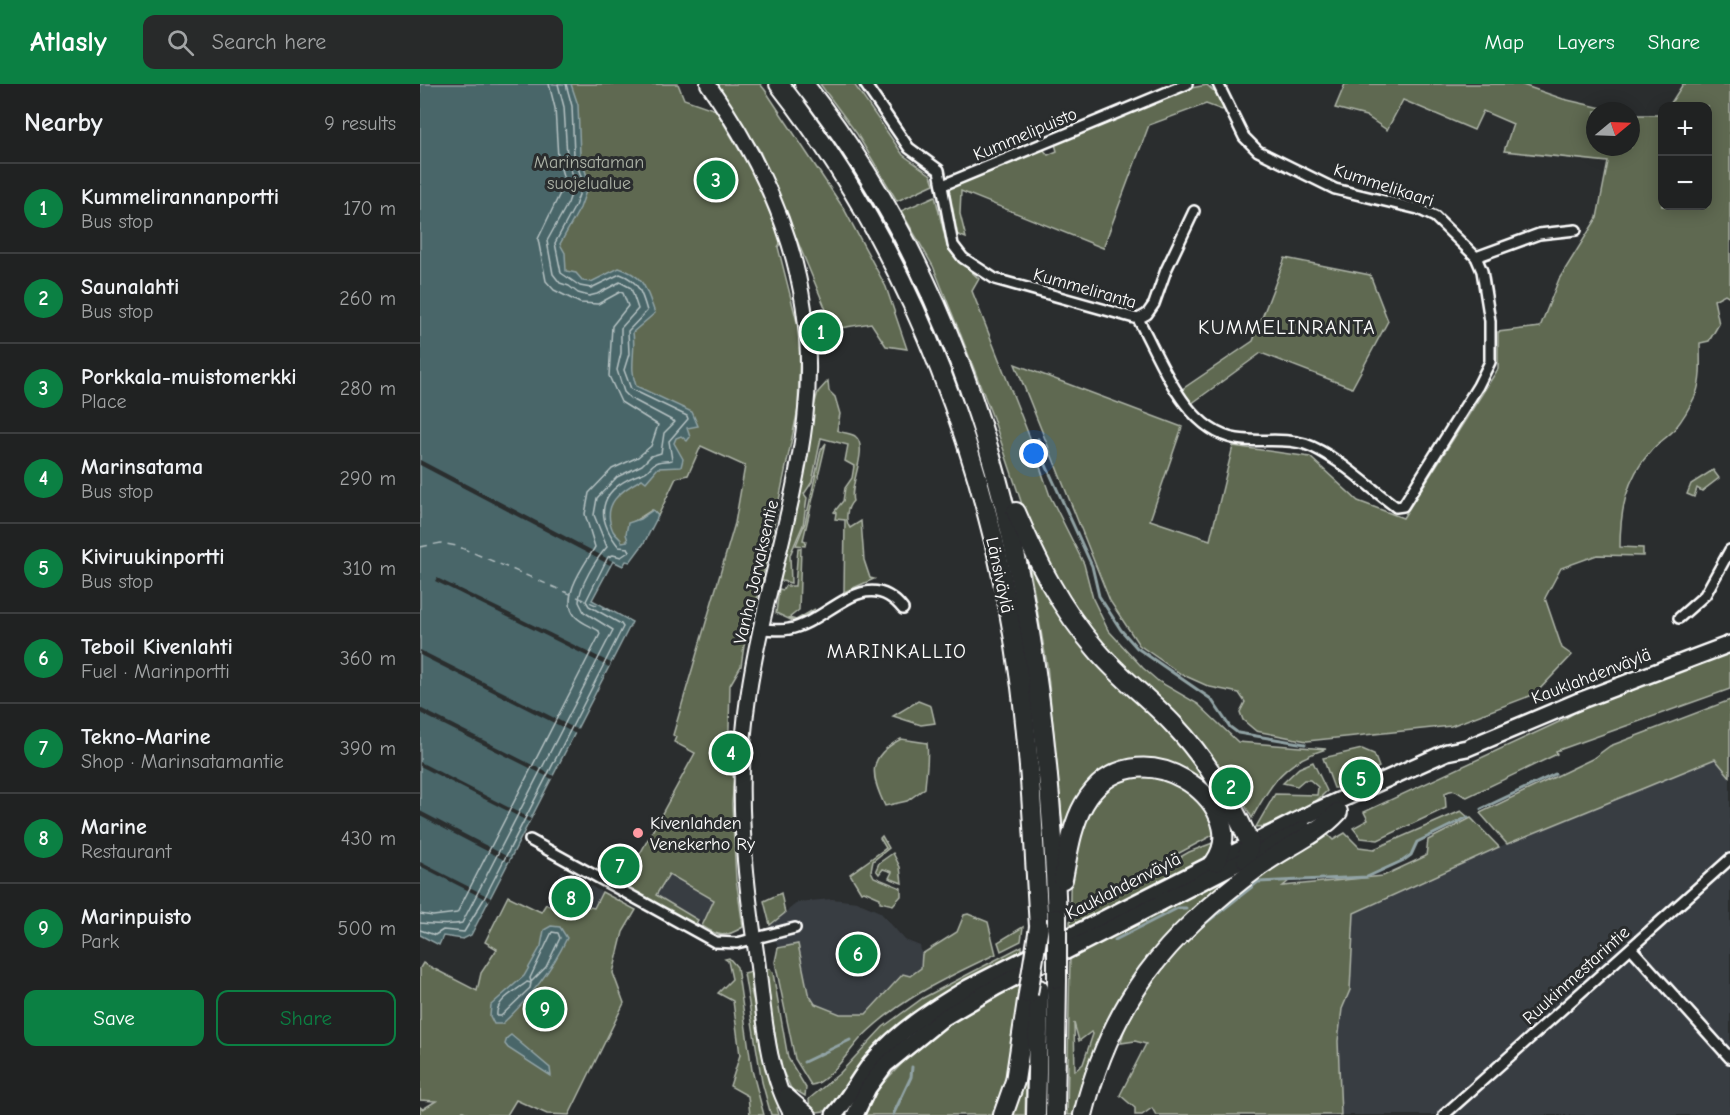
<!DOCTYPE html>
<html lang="en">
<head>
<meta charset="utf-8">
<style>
	:root { --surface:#202222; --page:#282a2a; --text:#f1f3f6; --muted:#a2a4a5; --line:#3d3f40; --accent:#0b8043 }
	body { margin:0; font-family:"Comic Neue",sans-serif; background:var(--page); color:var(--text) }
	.controls { position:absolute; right:18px; top:18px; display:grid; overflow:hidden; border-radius:12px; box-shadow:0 3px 15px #0003 }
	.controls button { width:54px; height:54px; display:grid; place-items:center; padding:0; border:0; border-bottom:2px solid var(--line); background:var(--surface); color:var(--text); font:30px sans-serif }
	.compass { position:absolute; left:1166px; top:18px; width:54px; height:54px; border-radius:50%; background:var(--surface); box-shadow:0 3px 15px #0003; rotate:71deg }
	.you { position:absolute; left:614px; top:370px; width:21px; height:21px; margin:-15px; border:4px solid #fff; border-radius:50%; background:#1a73e8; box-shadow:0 0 0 9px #1a73e833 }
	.badge { display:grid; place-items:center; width:39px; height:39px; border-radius:50%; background:var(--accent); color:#fff; font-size:20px; font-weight:700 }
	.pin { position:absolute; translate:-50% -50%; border:3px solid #fff; box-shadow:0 2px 6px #0006 }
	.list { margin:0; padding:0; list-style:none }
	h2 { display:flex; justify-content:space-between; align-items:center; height:78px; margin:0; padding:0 24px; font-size:26px }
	h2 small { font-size:20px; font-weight:400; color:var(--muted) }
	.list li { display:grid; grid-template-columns:39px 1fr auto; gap:18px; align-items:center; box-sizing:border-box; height:90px; padding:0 24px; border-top:2px solid var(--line) }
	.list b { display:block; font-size:22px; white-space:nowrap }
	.list p { margin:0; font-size:20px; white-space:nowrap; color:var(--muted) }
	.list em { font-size:20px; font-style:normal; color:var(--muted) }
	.actions { display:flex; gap:12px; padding:18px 24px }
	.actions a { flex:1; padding:14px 0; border:2px solid var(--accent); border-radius:12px; text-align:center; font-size:21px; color:var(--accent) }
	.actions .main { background:var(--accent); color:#fff }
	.icon { flex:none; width:33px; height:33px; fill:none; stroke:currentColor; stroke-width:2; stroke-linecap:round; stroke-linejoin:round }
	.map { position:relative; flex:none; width:1310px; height:1031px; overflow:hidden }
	header { display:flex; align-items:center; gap:36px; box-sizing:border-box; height:84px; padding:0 30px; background:var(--accent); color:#fff }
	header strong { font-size:28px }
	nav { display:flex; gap:33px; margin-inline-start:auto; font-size:21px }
	.search { width:420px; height:54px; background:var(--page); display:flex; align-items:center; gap:15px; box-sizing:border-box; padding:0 21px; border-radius:12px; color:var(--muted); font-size:22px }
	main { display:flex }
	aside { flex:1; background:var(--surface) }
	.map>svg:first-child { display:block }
	.built { fill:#393d43 }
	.green { fill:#5e6951; stroke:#aeb4a8; stroke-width:1.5; fill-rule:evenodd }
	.water { fill:#486669; stroke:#91a3a5; stroke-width:1.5 }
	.pier { fill:#2a2d2e }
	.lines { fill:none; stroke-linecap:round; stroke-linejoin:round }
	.shore { stroke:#b6c2c3; stroke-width:1.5 }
	.stream { stroke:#91a3a5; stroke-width:3 }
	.ferry { stroke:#adbabc; stroke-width:1.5; stroke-dasharray:8 6; stroke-linecap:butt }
	.street-casing { stroke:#fff; stroke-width:14 }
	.secondary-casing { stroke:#fff; stroke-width:18 }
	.primary-casing { stroke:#fff; stroke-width:20 }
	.highway-casing { stroke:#fff; stroke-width:22 }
	.street { stroke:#2a2d2e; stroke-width:9 }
	.secondary { stroke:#2a2d2e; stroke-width:14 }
	.primary { stroke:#2a2d2e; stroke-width:15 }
	.highway { stroke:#2a2d2e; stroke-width:18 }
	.highway-bridge-casing { stroke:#fff; stroke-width:22; stroke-linecap:butt }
	.highway-bridge { stroke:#2a2d2e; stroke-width:18 }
	.poi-dot { fill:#ff9aa2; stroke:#2a2d2e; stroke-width:2 }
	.labels { text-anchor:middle; stroke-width:6; stroke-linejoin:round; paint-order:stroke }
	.street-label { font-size:18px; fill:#fff; stroke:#2a2d2e }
	.park-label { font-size:18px; fill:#aeb4a8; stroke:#2a2d2e }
	.poi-label { font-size:18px; fill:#fff; stroke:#2a2d2e; text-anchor:start }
	.neighbourhood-label { font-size:20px; letter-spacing:1.5px; fill:#fff; stroke:#2a2d2e }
</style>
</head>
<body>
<header>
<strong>Atlasly</strong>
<div class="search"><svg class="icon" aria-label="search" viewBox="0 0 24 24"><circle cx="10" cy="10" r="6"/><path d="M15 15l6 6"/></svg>Search here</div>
<nav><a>Map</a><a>Layers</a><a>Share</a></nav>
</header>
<main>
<aside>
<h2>Nearby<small>9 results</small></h2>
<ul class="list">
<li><span class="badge">1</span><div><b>Kummelirannanportti</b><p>Bus stop</p></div><em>170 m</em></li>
<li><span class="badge">2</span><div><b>Saunalahti</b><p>Bus stop</p></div><em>260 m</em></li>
<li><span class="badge">3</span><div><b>Porkkala-muistomerkki</b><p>Place</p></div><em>280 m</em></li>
<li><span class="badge">4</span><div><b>Marinsatama</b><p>Bus stop</p></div><em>290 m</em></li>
<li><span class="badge">5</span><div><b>Kiviruukinportti</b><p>Bus stop</p></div><em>310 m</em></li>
<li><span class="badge">6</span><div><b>Teboil Kivenlahti</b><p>Fuel · Marinportti</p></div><em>360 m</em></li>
<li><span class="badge">7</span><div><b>Tekno-Marine</b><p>Shop · Marinsatamantie</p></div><em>390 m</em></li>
<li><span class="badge">8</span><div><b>Marine</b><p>Restaurant</p></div><em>430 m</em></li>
<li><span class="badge">9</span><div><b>Marinpuisto</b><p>Park</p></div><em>500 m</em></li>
</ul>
<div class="actions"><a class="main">Save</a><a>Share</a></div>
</aside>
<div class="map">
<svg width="1310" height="1031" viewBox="0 0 1310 1031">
	<rect width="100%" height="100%" fill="#2a2d2e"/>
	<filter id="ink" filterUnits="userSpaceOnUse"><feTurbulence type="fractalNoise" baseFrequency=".0167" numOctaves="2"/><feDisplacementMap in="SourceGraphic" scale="12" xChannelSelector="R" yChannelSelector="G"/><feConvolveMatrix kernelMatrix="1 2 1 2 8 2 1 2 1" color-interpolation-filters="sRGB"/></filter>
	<g filter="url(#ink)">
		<g class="built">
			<path d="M1295,675l15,18v338h-389l-3,-74 4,-32 8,-19 4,-77 145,-66z"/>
			<path d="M142,787l53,28 -41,32 -33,-18z"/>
			<path d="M248,790l47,27 -13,21 -46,-27z"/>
			<path d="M412,815l25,3 23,10 25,28 15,6 2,8 -1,14 -11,8 -8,-2 -36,40h-26l-25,-10 -7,-11 -10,-49 -20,4 -8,-23 28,-23z"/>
		</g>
		<g class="green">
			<path d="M78,0h180l6,15 32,11 43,74 22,58 -3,5 20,79 2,20 -2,63 -36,173 -18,64 -3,20 -11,19 -2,82 6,11 -2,26 4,75 7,48c-18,11 -24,10 -41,-1l12,-26 -45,-26 -13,21 42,25 -4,7 -71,-42 72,-132 -21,-11 2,-5 -3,-2 62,-212 10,-57 -44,-20 -13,29 -12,3 -18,38 -6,-6 -19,12 -5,19 -12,4 -21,-40 91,-81 11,2 -164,-78z"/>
			<path d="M296,0h44l5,6 79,119 42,78 21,62 -21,-3 -15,-23 -37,6 -74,-178z"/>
			<path d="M400,0h34l49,71 28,20 3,9 -37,17 -40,-67z"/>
			<path d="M925,0h175l43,15 52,12h-20v36h36v-32h31v91h46v-100h-39l14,-22h47v213l-5,-3 -11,6 5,24 -10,17 -9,2c0,17 2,35 -4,51 -5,11 -14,26 -22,36 -7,8 -17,13 -24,22 -24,27 -30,59 -30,95l23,1v8l-46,-1 -36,13 -16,30 17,50 10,7 -37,39 -84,32 -144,15 -51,-10 -13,-11 -3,-8 5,-10 -6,-9 -29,-6 -29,-13 -42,-29 -29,-44 -95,-237 167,63 -32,93 60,20 23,-94 77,11 48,44 45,17 95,-149v-37l42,-5 19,-48 38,-61 11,-56 -104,-11 9,-27 -30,-13 -9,19 -71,-30 -16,30 -21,-14 -31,-8z"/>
			<path d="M787,1l14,13 4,9 -3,3 -16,-6 -57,21 -46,123 -142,-57 -1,23 6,24 -10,-4 -8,-34 1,-10 3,-3 91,-38 5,6 9,-4 -2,-7 136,-56z"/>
			<path d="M515,112l13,53 31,30 -7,12 58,147 20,58 34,68 9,35 15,31 35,38 15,13 40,23 40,38 88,7c-41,12 -55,34 -74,69l-22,-40 -12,-5 -133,-143 -51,-90 -41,-122 -31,-80 -29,-72 -32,-55z"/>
			<path d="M865,174l85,17 18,46 -36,67 -91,-35 -70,51 -10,-14 72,-49z"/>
			<path d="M408,297l1,10 6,6 5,17 -3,16c4,3 13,3 18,6 15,11 -7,51 -2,65 -7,7 -8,20 -3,27l11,-7 3,39 6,18 4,1 -30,13 1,-72 -10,-1 1,-6 -2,-1 9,-11 2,-13 7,-10 2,-12 -9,-5 3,-16 -27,-7 -9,44 -8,12 3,4 -4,27 -13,30 1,28 -14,-3 28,-122 7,-45 6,-21z"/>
			<path d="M406,359l-23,97 3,1 -1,5 -9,-1 9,-22 16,-73z"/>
			<path d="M1293,386l6,8 -17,13 -5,-3 -3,9 -7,-3 4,-10z"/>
			<path d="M378,464h3l-2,62 -10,8 7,2 19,-11 -20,13 -19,-9 3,-24 4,1 2,-4h10z"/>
			<path d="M608,474l164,197 42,72 -6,3 -22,-40 -83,-23 -59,70 -17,-172z"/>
			<path d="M1310,567v38l-174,62 1,3 -90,43c-9,-2 -10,-11 -22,-4l1,15 -68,32 -17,-2 -8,-10 15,-8 -4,-8 197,-91 34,-21z"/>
			<path d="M1310,616v77l-15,-18 -208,85 -27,-31 112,-54 18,-13z"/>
			<path d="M498,617l13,5 4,17 -14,2 -28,-9z"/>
			<path d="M481,655l26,4c2,17 -1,29 -2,45l-18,13 -22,5c-15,-32 -18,-49 16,-67z"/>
			<path d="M942,665l12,5 5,13 -28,13v5l-7,3h-10l-11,-30z"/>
			<path d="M893,678l14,29 -12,11 1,3 -48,21 -12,1 19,-33 42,1 1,-8 -8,-7h-6l-7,6 -14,-3 16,-15z"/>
			<path d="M733,690l37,14 22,30 1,17 -111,59 -32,21c-1,-50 3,-114 56,-137 8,-3 19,-3 27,-4z"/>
			<path d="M1041,727l7,6 -51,25 -6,13 -7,5 -37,17 -78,4 -6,5 100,-10 43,-20 2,-16 43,-22 28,29 -145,66 -4,77 -8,19 -4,32 3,74h-185l-4,-7 -10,7h-7v-7l-15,-13 26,-51 -11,-3 -14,2c19,-92 132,-162 205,-210l7,7 12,-7 14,14 15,2z"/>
			<path d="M462,752l7,12 -16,13 -2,10 3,6 27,11v8l-8,9 -13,-3v-4l-16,-7 -3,1 -11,-18 36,-26 -6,-10z"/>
			<path d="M798,757l-13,17 -17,11 -118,60v-8l119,-69z"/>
			<path d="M473,769l7,14 2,16 -13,-5 3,-6 -9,-3 -4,5 -3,-4 3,-7z"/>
			<path d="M835,776l-87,77 -91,178h-10l3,-159zM654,939l5,18 12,-9 2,2 -10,30 -8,7z"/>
			<path d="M182,808l34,18 -13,22 -10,41 11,30 -55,112 -22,-1 -31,-14 -9,15h-36l-8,-4 -4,4h-39v-8l3,2 13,-8 -16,-1v-132l3,-5 54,28 4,-18 16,-24 -12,-7 23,-46 33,16 5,-8 24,13 2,-3 9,1 4,-9 9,2z"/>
			<path d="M361,809l4,20 -15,12 -6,-24z"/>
			<path d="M548,830l20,8 8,32c-49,23 -98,46 -136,85 -10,11 -35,47 -49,46l-16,-26 -20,-97 3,-14 20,-4 10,49 7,11 25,10h26l37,-40 7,2 11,-8 1,-14 35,-22 7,-17z"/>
			<path d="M603,843l-2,14 -20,10 -3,-9z"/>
			<path d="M602,862v9l-190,155 -15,2 -7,-3 -1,-10 31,-26 43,-46 40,-29z"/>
			<path d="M309,874l8,9 15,103 12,45h-14l-2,-19 -18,-10 10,-31 -7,-54 -15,-8 14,-14 -4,-18 -3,-2z"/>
			<path d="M344,885h6l3,4 15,85 18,30 -1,8 -8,-5 -3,4 -14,-30z"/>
			<path d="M332,887l3,18 -4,2c12,38 11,79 29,116l-3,1 2,7h-8l-9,-33 -18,-109z"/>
			<path d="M602,894l-2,49 -23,88h-132l13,-27 60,-61z"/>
			<path d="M607,969l-2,62h-17z"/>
		</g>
		<g class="water">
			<path d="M0,0h151l7,21 2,49 9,29 -9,25 -20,36 5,9 1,18 10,2 7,8 8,1 28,-14c26,8 27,21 36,45l-22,19c3,21 -4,34 3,54l56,26 6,14 -11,2 3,9 -3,4 -6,-5 -5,2 -2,5 9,16 -2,8 -23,1 -12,14 -4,-3c-22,12 -41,25 -29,52 3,5 7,6 9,11l6,-1 -2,-7 2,-11 12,-4 13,-9 5,6 -14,27 -14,19 -4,-1 -3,5 -10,-5 -21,39 40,22 -161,313 -8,4 -20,-3 -4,9 -19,-10z"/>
			<path d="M131,842l9,1 7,11c-16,34 -37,60 -65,86h-8l-4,-8 1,-11 33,-29 17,-30 3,-16z"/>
			<path d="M91,951l39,33 1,8 -43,-28 -3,-4 2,-6z"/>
		</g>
		<g class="pier">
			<path d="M0,376l192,101 -2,4 -190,-100z"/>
			<path d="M17,494l174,85 -2,4 -174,-86z"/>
			<path d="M0,566l158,80 -2,4 -156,-79z"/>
			<path d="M0,624l134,68 -2,3 -132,-66z"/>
			<path d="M0,678l111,57 -2,3 -109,-56z"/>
			<path d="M0,727l90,47 -2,4 -88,-46z"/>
			<path d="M0,778l71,36 -2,3 -69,-35z"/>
		</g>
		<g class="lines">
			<g class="shore">
				<path d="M0,830l13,2 24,-3 143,-279 -1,-3c-8,-5 -18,-8 -24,-15 -16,-19 10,-52 20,-69l-10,-33 4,-21 23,-24 26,-12 13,-11 7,-21 -37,-23 -12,-26 3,-50 16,-20 -5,-13 -3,-1 -22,12 -18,-1 -26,-13 -8,-9 -8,-42 27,-56 -7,-25 -3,-50 -6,-24"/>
				<path d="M0,839c13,1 29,3 42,0l151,-293 -29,-18 -5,-10c0,-16 17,-43 28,-55l-13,-32 3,-17 20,-21 25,-12 9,-9 10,-3 3,-20 11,-11 -45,-24 -6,-6 -7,-22 4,-17v-25l17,-19 -7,-21 -11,-6 -23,12 -8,2 -11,-3 -9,-7 -9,-3 -7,-9 -6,-33 21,-38 7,-20 -8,-27 -3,-49 -6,-23"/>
				<path d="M0,846l15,5 8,-5 21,2 20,-33 139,-272 -2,-3 -32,-18 -3,-5 22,-44 5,-2 8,2 9,-6 -2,-3 -9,-1c-28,-35 -17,-60 24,-74 5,-1 7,-6 11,-9 4,-4 13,-2 18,-4l-3,-19 19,-22 -1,-3 -56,-27 -7,-19 5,-16 -1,-23 19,-20c-5,-18 -9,-31 -27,-37l-29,14 -11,-2 -19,-13 -6,-30 20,-37 8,-23 -9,-28 -2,-49 -6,-22"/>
				<path d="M132,848l6,1 2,5 -14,29 -15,15 -1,-4z"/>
				<path d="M107,898l4,1 -1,5 -29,28h-4c-2,-16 19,-25 30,-34z"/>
			</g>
			<g class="stream">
				<path d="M618,355l8,26 46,101 7,30 22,34 16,18 74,51 19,28 8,6 67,11"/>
				<path d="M1061,725l74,-35"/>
				<path d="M782,842l56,-44 109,-5 37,-17 7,-5 6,-13 51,-25"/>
				<path d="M695,856l63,-32h8"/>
				<path d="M384,978l46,-22"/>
				<path d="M473,1031l18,-38 1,-10"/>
			</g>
			<path class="ferry" d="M0,463l21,-4 16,3 158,67"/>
			<g class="street-casing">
				<g id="street">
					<path d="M445,0l44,64 30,22 14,75 10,13 32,21 143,40c23,41 46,111 99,120 22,4 46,-2 68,5 30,10 65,44 91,63l7,-1 75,-120 12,-24v-41l-8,-50 -6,-14 -41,-40 -17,-8 -83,-20 -77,-38 -14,-14 -26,-53"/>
					<path d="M523,101l244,-101"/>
					<path d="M1056,173l63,-23 37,-4"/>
					<path d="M718,235l9,-5 7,-10 12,-34 28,-59"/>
					<path d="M1259,534l26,-23 25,-45"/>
					<path d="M341,545c9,0 19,2 28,0 38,-6 77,-67 114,-20"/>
					<path d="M110,756l185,102 22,1 58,-15"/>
					<path d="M1211,864l99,110"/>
					<path d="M1024,1031l286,-256"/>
				</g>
			</g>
			<g class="secondary-casing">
				<g id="secondary">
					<path d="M288,0c72,103 112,209 97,336 -11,94 -44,184 -57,278 -13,87 -4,174 9,261 7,50 9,112 35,156"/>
					<path d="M366,1011l23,20"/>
				</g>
			</g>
			<g class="primary-casing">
				<g id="primary">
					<path d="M414,1031c15,-16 24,-36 38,-53 27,-32 61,-53 96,-74l350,-178 129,-58 20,-4 112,-47 151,-57"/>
					<path d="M435,1031l13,-27 17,-23 58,-47 53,-31 308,-158"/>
				</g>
			</g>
			<g class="highway-casing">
				<g id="highway">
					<path d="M359,0c135,172 214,388 242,603 10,80 13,160 18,240"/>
					<path d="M384,0c189,240 242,536 253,834"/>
					<path d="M596,428c21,49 44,96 80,137 23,28 53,49 78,76 32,34 57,76 76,118l-4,17"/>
					<path d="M643,795c5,-25 8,-52 21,-75 50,-86 172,0 131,58"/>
					<path d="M583,1031l12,-34 13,-87"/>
					<path d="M616,1031l3,-126"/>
					<path d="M635,1031l2,-136"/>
					<path d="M663,1031c29,-115 83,-180 177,-249 26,-19 57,-31 78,-54"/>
				</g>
			</g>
			<use href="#street" class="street"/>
			<use href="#secondary" class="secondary"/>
			<use href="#primary" class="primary"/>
			<use href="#highway" class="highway"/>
			<g class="highway-bridge-casing">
				<g id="highway-bridge">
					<path d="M637,834v61"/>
					<path d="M608,910l11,-67"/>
				</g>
			</g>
			<use href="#highway-bridge" class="highway-bridge"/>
		</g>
	</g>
	<circle class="poi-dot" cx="218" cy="749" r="6"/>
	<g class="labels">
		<g class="street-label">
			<text transform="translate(605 50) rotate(-23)" y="6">Kummelipuisto</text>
			<text transform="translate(964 101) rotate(18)" y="6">Kummelikaari</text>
			<text transform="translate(665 204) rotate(16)" y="6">Kummeliranta</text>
			<text transform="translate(336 488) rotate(-77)" y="6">Vanha Jorvaksentie</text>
			<text transform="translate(580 491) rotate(78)" y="6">Länsiväylä</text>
			<text transform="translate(1171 592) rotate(-21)" y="6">Kauklahdenväylä</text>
			<text transform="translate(703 802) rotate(-27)" y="6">Kauklahdenväylä</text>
			<text transform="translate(1156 891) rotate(-42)" y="6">Ruukinmestarintie</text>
		</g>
		<g class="park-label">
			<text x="169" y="84">Marinsataman<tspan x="169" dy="21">suojelualue</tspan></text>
		</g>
		<g class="poi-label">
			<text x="230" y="745">Kivenlahden<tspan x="230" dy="21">Venekerho Ry</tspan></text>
		</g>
		<g class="neighbourhood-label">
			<text x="867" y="250">KUMMELINRANTA</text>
			<text x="477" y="574">MARINKALLIO</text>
		</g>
	</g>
</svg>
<div class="controls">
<button>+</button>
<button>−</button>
</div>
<svg class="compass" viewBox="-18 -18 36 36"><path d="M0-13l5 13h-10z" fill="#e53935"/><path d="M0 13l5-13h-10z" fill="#a2a4a5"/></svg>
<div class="you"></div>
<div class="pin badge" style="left:401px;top:248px">1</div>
<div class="pin badge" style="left:811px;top:703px">2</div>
<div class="pin badge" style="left:296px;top:96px">3</div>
<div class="pin badge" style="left:311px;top:669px">4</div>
<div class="pin badge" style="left:941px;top:695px">5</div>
<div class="pin badge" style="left:438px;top:870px">6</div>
<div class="pin badge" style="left:200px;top:782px">7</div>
<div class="pin badge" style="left:151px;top:814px">8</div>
<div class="pin badge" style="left:125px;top:925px">9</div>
</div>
</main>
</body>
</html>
